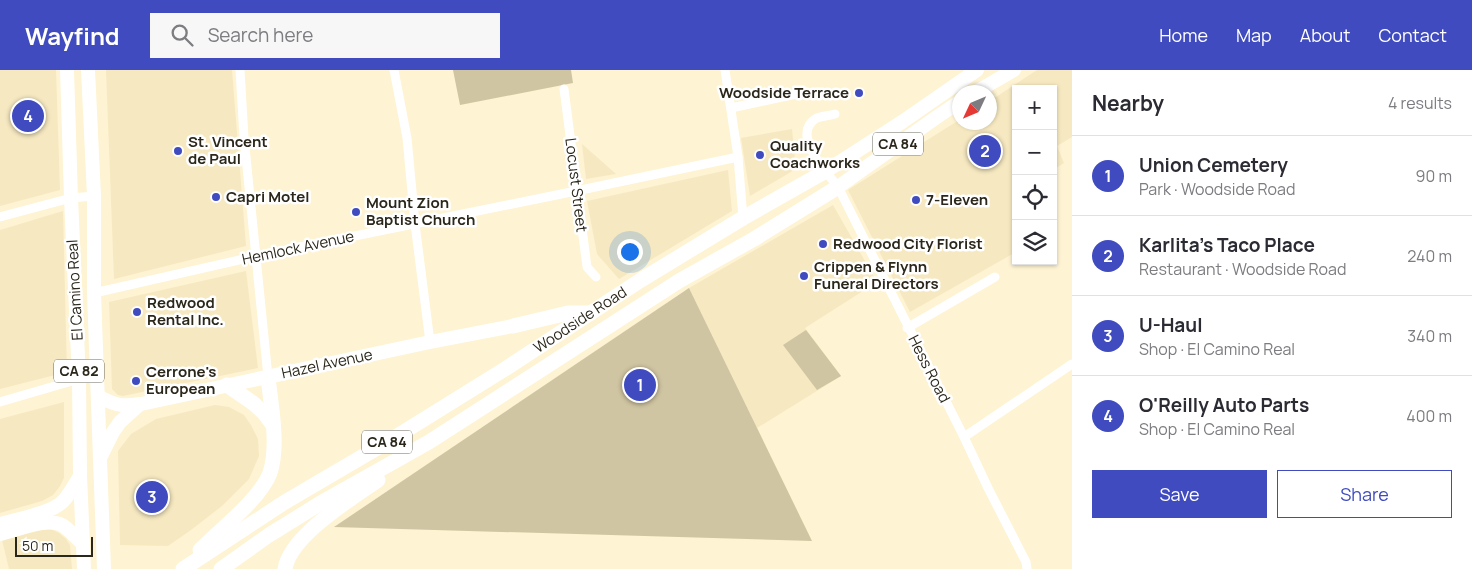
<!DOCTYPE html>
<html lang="en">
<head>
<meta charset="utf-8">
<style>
	:root { --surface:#fff; --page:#f7f7f7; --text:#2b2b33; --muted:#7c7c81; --line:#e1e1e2; --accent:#3f4bbf }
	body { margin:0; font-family:Manrope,sans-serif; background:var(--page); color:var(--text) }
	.controls { position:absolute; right:15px; top:15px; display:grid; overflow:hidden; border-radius:0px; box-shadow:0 1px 4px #0004 }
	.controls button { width:45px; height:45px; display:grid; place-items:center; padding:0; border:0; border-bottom:1px solid var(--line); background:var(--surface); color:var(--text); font:25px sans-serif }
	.compass { position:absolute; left:952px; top:15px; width:45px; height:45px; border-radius:50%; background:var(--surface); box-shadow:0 1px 4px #0004; rotate:226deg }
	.scale { position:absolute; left:15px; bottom:12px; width:78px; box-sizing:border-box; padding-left:5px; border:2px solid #2b271b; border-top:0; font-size:14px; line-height:18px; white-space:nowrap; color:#2b271b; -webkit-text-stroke:4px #fff; paint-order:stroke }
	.you { position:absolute; left:629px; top:181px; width:18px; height:18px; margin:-12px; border:4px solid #fff; border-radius:50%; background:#1a73e8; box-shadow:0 0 0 8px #1a73e833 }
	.badge { display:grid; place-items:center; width:32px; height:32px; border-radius:50%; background:var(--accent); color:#fff; font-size:16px; font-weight:700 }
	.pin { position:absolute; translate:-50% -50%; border:2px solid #fff; box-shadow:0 1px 5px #0006 }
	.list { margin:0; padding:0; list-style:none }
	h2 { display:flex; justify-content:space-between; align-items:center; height:65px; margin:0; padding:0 20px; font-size:21px }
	h2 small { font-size:16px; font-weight:400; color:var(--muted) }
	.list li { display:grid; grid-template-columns:32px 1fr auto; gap:15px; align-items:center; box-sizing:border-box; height:80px; padding:0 20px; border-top:1px solid var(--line) }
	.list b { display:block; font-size:19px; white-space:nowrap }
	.list p { margin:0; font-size:16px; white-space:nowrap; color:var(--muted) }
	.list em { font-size:16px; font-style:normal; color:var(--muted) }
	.actions { display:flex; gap:10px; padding:15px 20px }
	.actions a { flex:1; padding:11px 0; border:1px solid var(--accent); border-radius:0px; text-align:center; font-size:18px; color:var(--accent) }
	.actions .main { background:var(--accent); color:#fff }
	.icon { flex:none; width:28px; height:28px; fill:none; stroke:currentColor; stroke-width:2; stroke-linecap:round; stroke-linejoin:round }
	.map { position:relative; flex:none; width:1072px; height:499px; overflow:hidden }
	header { display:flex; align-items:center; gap:30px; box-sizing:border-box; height:70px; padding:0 25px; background:var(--accent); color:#fff }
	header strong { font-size:24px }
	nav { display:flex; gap:28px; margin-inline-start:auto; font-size:18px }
	.search { width:350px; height:45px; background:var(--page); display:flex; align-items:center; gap:12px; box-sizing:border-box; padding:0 18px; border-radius:0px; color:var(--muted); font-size:19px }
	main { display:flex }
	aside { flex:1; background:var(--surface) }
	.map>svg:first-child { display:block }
	.built { fill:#f6e9c1 }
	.green { fill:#d0c5a2 }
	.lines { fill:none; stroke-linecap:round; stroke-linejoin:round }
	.minor { stroke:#fff; stroke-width:9 }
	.primary { stroke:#fff; stroke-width:14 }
	.trunk { stroke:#fff; stroke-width:15 }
	.poi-dot { fill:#3f4bbf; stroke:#fff; stroke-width:2 }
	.labels { text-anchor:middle; stroke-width:5; stroke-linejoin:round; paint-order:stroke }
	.shield { fill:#fff; stroke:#6b685f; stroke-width:1 }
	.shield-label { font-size:14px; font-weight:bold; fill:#2b271b }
	.poi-label { font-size:15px; font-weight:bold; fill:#2b271b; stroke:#fff; text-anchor:start }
	.street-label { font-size:15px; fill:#2b271b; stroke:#fff }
</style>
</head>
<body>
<header>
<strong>Wayfind</strong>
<div class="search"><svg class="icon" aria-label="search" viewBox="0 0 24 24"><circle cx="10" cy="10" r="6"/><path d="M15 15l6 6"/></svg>Search here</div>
<nav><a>Home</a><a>Map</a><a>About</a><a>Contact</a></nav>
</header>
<main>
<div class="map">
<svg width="1072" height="499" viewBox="0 0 1072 499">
	<rect width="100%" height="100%" fill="#fef3d2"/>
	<g class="built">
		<path d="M0,0h56l4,120 -60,16z"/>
		<path d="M106,0h126l14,176 -132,33z"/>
		<path d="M1037,0h35v67l-15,9 7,17 -11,7v-81h-37v163l-106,60 -62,-122 111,-70v2h30l1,-21z"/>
		<path d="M792,59l4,40 -46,27 -9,-58z"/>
		<path d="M582,74l34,30 -30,5z"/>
		<path d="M728,100l4,41 -113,68 -22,-25 -10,-53z"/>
		<path d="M833,135l44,77 -72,46 36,48 -84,52 -68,-140z"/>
		<path d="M63,141l4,161 -67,17v-159z"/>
		<path d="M246,201l12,97 -135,28 -5,-1 -6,-6 -3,-87z"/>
		<path d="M64,332v76l-4,8 -7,9 -11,6 -42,12v-94z"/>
		<path d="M215,335l14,2 15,8 7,10 7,14 1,17 -10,23 -27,27 -31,24 -23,16 -48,-1 -2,-94 13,-17 25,-15z"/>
		<path d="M51,459l8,4 7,6 4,6 2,24h-63l-7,-29 40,-10z"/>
	</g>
	<g class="green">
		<path d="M453,0h118l2,13 -113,22z"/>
		<path d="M689,218l123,253 -478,-14z"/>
		<path d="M806,260l35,46 -24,14 -34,-45z"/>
	</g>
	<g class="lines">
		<g class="minor">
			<path d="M240,0l4,67 24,240"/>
			<path d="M394,0l13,68 8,86 15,118"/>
			<path d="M725,0l13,87 5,61"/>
			<path d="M564,19l23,178 9,10"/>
			<path d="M731,38l74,-16"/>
			<path d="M835,44c-6,2 -15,2 -20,5 -24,17 12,53 23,68l126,250 24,51 38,74 1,7"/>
			<path d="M0,147l71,-19 23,-2"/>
			<path d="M94,223l163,-37 319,-65 162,-34"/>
			<path d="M907,258l88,-51"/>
			<path d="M0,332l79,-23"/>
			<path d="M964,367l108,-73"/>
		</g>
		<g class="primary">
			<path d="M67,0l4,128 8,181 1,96 4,94"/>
			<path d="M88,0l6,126v97l10,276"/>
			<path d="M976,22l38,-22"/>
			<path d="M826,101l76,-49 75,-52"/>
			<path d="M838,117l96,-68 25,-17"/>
			<path d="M98,326c16,9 24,11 43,8l289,-62 83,-16"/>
			<path d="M101,386l12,-24 7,-10 20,-18"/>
			<path d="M0,454c17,-5 55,-11 65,-25 6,-7 10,-15 15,-23"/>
			<path d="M0,464c17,-4 46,-17 62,-9 8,5 14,13 21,19"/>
		</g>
		<g class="trunk">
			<path d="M513,256l55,-13h23"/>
			<path d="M227,315l26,18 11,10 9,12"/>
			<path d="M200,480c20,-20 60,-51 70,-77 9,-27 1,-68 -2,-96"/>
			<path id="s1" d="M183,499l102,-67 104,-61 116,-72 136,-89 102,-62 83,-47"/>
			<path d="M221,499l48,-34 55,-34 105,-59 250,-161 75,-42 84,-52"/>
			<path d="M285,499c5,-33 66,-70 93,-89"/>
		</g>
	</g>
	<g class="poi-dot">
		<circle cx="859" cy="23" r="5"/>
		<circle cx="178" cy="81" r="5"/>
		<circle cx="760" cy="85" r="5"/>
		<circle cx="216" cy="127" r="5"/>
		<circle cx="916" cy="130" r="5"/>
		<circle cx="356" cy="142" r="5"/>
		<circle cx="823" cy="174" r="5"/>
		<circle cx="804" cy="206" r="5"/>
		<circle cx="137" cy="242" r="5"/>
		<circle cx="136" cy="311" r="5"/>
	</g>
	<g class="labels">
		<g class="shield">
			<rect x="873" y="62.5" width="50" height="23" rx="4"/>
			<rect x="54" y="289.5" width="50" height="23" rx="4"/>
			<rect x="362" y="360.5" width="50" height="23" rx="4"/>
		</g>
		<g class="shield-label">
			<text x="898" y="79">CA 84</text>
			<text x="79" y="306">CA 82</text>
			<text x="387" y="377">CA 84</text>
		</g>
		<g class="poi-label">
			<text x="849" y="28" text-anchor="end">Woodside Terrace</text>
			<text x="188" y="77">St. Vincent<tspan x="188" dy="17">de Paul</tspan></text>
			<text x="770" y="81">Quality<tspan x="770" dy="17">Coachworks</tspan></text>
			<text x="226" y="132">Capri Motel</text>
			<text x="926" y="135">7-Eleven</text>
			<text x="366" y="138">Mount Zion<tspan x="366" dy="17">Baptist Church</tspan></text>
			<text x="833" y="179">Redwood City Florist</text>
			<text x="814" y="202">Crippen &amp; Flynn<tspan x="814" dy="17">Funeral Directors</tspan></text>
			<text x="147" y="238">Redwood<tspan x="147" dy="17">Rental Inc.</tspan></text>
			<text x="146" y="307">Cerrone's<tspan x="146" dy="17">European</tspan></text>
		</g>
		<g class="street-label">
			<text transform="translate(576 115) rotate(83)" y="5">Locust Street</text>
			<text transform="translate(298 178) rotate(-12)" y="5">Hemlock Avenue</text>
			<text transform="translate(75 220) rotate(-93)" y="5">El Camino Real</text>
			<text dy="5" stroke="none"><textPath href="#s1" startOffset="469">Woodside Road</textPath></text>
			<text transform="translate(327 294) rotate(-12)" y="5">Hazel Avenue</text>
			<text transform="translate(929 299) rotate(63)" y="5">Hess Road</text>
		</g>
	</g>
</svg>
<div class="controls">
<button>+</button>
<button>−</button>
<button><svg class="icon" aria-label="locate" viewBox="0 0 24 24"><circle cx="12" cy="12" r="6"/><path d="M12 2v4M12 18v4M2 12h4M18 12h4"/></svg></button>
<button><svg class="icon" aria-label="layers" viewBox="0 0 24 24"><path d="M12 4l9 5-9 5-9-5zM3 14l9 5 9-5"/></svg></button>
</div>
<svg class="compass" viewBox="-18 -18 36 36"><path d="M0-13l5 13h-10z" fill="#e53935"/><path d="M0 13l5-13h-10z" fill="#7c7c81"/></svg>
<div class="scale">50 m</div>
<div class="you"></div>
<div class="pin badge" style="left:640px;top:315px">1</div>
<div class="pin badge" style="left:985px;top:81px">2</div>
<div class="pin badge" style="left:152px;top:427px">3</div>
<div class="pin badge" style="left:28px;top:46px">4</div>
</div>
<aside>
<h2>Nearby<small>4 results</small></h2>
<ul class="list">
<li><span class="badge">1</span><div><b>Union Cemetery</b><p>Park · Woodside Road</p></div><em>90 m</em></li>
<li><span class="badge">2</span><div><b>Karlita's Taco Place</b><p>Restaurant · Woodside Road</p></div><em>240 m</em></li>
<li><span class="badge">3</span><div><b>U-Haul</b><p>Shop · El Camino Real</p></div><em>340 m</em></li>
<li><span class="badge">4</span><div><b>O'Reilly Auto Parts</b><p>Shop · El Camino Real</p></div><em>400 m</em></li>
</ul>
<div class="actions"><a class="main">Save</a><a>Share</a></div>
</aside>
</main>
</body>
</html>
